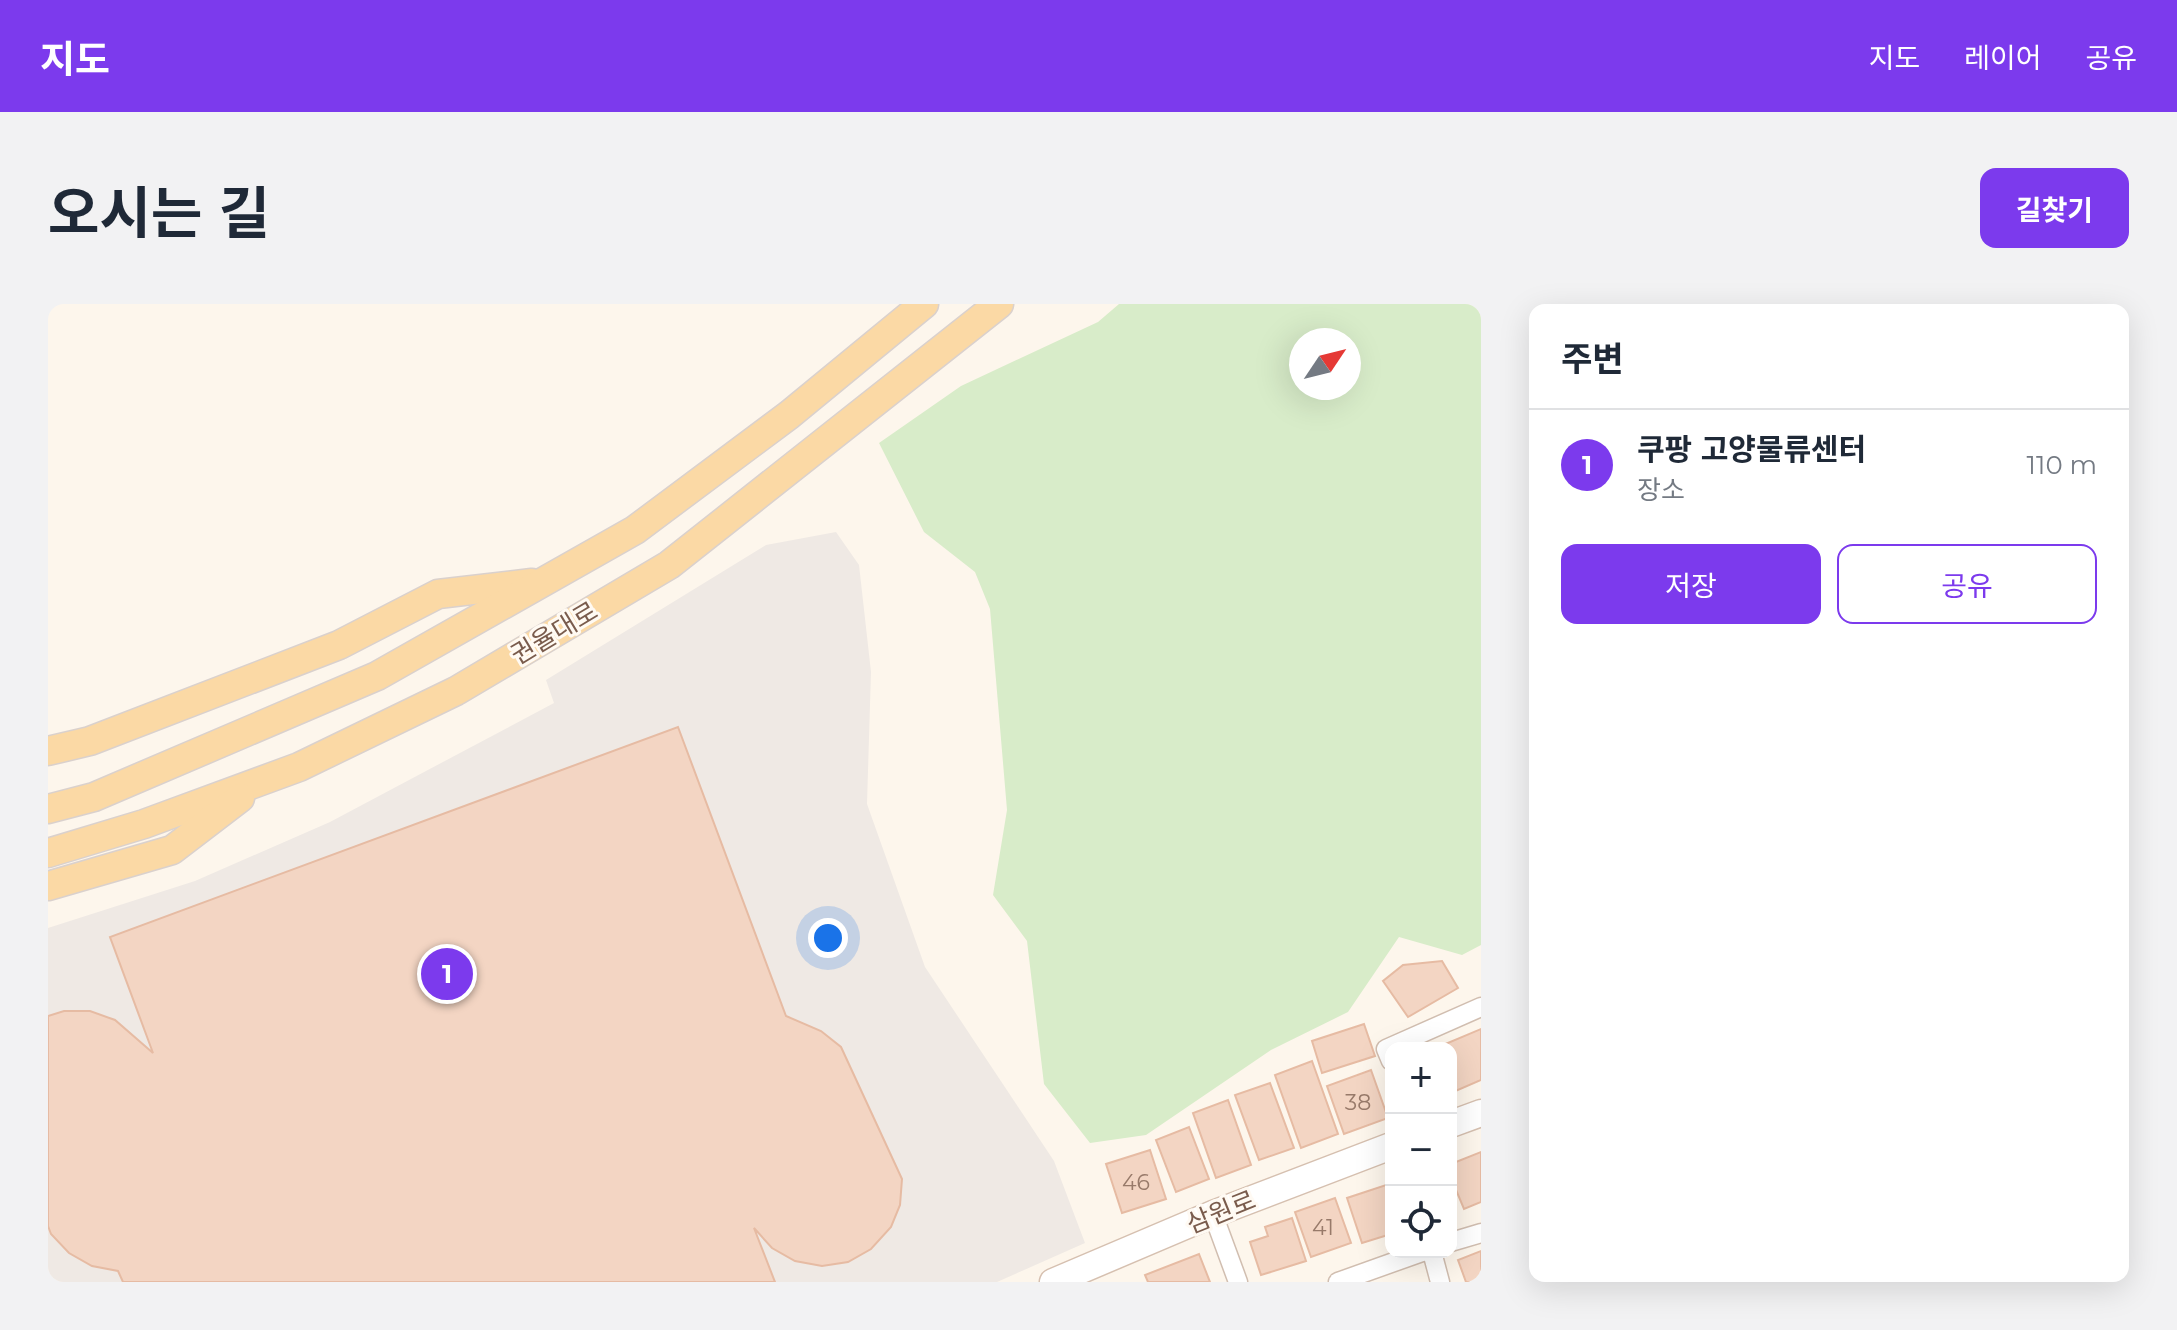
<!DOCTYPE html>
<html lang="ko">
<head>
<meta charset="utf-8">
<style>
	:root { --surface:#fff; --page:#f2f2f3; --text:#1f2937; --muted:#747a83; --line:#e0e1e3; --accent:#7c3aed }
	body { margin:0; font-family:Montserrat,"Noto Sans KR",sans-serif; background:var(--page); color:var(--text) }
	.controls { position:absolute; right:24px; bottom:24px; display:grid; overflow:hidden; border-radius:16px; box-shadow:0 8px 32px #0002 }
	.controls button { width:72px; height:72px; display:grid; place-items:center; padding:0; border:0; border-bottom:2px solid var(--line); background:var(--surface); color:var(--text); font:40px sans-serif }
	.compass { position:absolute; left:1241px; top:24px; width:72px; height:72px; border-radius:50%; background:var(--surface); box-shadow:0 8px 32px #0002; rotate:55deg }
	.you { position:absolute; left:780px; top:634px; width:28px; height:28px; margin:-20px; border:6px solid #fff; border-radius:50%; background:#1a73e8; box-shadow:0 0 0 12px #1a73e833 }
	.badge { display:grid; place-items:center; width:52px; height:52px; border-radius:50%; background:var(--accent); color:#fff; font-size:26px; font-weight:700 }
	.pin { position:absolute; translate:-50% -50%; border:4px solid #fff; box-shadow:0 2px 8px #0006 }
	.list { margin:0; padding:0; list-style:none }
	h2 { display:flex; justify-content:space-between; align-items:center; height:104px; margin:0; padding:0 32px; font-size:34px }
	h2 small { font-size:26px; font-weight:400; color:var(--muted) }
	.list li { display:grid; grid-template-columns:52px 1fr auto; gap:24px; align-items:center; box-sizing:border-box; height:112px; padding:0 32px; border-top:2px solid var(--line) }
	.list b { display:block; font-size:30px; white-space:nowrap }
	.list p { margin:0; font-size:26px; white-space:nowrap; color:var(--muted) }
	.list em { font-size:26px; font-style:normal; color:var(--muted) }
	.actions { display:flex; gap:16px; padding:24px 32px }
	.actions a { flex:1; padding:18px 0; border:2px solid var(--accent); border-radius:16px; text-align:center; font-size:28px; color:var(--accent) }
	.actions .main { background:var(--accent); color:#fff }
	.icon { flex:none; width:44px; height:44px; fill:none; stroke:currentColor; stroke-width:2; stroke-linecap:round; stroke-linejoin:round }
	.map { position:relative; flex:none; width:1433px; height:978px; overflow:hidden; border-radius:16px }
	header { display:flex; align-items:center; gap:48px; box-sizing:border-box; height:112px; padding:0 40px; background:var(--accent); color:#fff }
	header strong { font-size:38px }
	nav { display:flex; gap:44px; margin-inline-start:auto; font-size:28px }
	.intro { display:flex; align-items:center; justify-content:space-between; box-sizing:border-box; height:192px; padding:0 48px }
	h1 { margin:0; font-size:56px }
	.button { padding:20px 36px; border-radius:16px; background:var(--accent); color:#fff; font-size:28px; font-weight:700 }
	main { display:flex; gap:48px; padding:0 48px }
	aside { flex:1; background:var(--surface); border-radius:16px; box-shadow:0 8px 32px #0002 }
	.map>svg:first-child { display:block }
	.industrial { fill:#efe9e4 }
	.green { fill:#d8ecc9; fill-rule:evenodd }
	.building { fill:#f3d5c3; stroke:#e6bba3; stroke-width:2 }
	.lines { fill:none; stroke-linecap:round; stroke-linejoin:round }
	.minor-casing { stroke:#d1beb0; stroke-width:21 }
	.secondary-casing { stroke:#d6c0b0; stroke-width:29 }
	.primary-casing { stroke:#dad1cd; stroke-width:31 }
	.minor { stroke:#fff; stroke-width:18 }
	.secondary { stroke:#fff; stroke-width:26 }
	.primary { stroke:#fbd9a5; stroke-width:28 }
	.labels { text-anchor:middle; stroke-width:6; stroke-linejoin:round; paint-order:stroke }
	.number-label { font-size:22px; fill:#987a6a }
	.street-label { font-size:26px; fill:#7a5c4d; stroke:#fffaf3 }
</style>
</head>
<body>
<header>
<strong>지도</strong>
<nav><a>지도</a><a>레이어</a><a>공유</a></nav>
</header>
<div class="intro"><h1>오시는 길</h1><a class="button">길찾기</a></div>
<main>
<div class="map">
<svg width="1433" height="978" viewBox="0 0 1433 978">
	<rect width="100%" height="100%" fill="#fdf6ec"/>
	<path class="industrial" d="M788,228l23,33 12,107 -4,132 58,163 129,194 31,82 -88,39h-949v-354l147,-47 135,-59 224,-119 -8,-23 220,-135z"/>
	<path class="green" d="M1071,0h362v641l-19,10 -63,-18 -51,75 -77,38 -125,85 -56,8 -46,-59 -17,-143 -34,-46 14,-85 -17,-201 -15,-37 -51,-40 -45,-89 82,-57 137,-64zM1253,36h48v48h-48z"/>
	<g class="building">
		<path d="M630,423l108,289 35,15 20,16 61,132 -2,26 -9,22 -20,22 -23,13 -26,4 -27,-5 -23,-13 -18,-20 21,54h-652l-5,-11 -26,-5 -23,-13 -18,-19 -3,-8v-210l16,-5h26l25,9 38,33 -43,-116z"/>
		<path d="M1394,657l16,27 -50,29 -25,-36 20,-16z"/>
		<path d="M1316,720l11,32 -53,17 -10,-32z"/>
		<path d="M1433,725v51l-30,13v-45h-15z"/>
		<path d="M1264,757l26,73 -37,14 -26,-73z"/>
		<path d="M1323,766l17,48 -44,16 -17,-48z"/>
		<path d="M1222,779l24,65 -35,12 -24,-65z"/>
		<path d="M1180,796l23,65 -35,13 -23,-65z"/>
		<path d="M1141,823l20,52 -33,13 -20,-52z"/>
		<path d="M1102,846l16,49 -44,14 -16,-49z"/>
		<path d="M1433,848v50l-17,7 -13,-31v-14z"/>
		<path d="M1341,880l2,50 -29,9 -15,-45z"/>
		<path d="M1287,894l16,45 -40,14 -16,-45z"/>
		<path d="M1244,914l14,43 -45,14 -11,-33 18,-6 -3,-9z"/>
		<path d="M1433,947v31h-15l-8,-22z"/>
		<path d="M1151,950l11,28h-62l-3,-7z"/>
	</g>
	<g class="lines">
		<g class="minor-casing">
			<g id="minor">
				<path d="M1343,757l-5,-12 95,-42"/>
				<path d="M1165,910l25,68"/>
				<path d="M1403,938l30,-9"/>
				<path d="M1384,948l8,30"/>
				<path d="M1290,978l84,-30"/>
			</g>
		</g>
		<g class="secondary-casing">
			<g id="secondary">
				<path d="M1403,820l30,-11"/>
				<path d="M1005,978l160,-68 178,-68"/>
			</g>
		</g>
		<g class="primary-casing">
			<g id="primary">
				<path d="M0,447l42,-10 249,-96 99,-51 94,-11"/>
				<path d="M0,505l46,-12 283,-121 258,-146 154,-115 135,-111"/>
				<path d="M0,549l96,-29 155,-57 157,-76 213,-126 330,-261"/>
				<path d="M0,582l124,-36 68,-52"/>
			</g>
		</g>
		<use href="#minor" class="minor"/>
		<use href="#secondary" class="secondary"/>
		<use href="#primary" class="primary"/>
	</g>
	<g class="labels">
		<g class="number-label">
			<text x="1310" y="806">38</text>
			<text x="1088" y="886">46</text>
			<text x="1275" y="931">41</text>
		</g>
		<g class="street-label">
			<text transform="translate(506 329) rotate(-31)" y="9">권율대로</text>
			<text transform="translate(1173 908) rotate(-22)" y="9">삼원로</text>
		</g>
	</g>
</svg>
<div class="controls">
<button>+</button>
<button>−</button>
<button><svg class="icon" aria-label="locate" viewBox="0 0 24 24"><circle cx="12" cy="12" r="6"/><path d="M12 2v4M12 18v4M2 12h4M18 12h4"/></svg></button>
</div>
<svg class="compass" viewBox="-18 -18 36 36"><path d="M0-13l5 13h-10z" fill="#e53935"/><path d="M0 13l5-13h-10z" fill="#747a83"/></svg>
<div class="you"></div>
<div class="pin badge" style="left:399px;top:670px">1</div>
</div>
<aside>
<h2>주변<small></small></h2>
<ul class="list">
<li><span class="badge">1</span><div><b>쿠팡 고양물류센터</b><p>장소</p></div><em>110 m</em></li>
</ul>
<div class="actions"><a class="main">저장</a><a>공유</a></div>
</aside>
</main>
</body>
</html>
